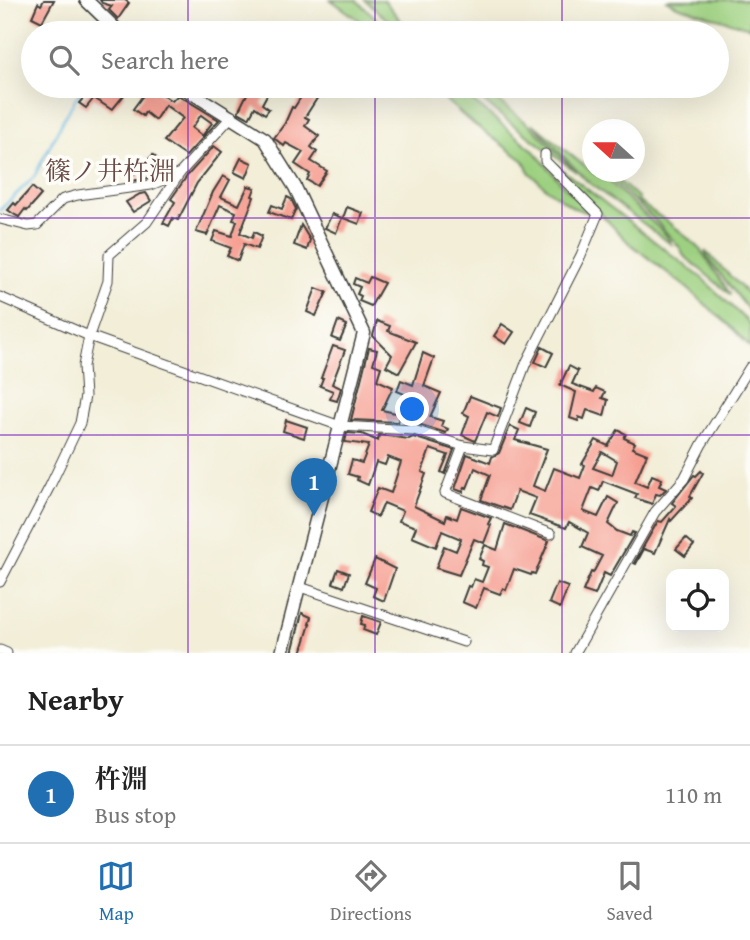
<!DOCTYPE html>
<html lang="en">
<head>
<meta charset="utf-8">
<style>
	:root { --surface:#fff; --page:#f2f2f2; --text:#222; --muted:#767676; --line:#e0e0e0; --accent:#1f6fb2 }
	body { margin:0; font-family:"Gentium Book Plus","Noto Serif JP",serif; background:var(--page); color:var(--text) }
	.controls { position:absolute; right:21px; bottom:21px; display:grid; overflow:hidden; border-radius:14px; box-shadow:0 7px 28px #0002 }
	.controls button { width:63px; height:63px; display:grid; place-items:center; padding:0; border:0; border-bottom:2px solid var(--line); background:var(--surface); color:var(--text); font:35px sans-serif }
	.compass { position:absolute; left:582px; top:119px; width:63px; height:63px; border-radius:50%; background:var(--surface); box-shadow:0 7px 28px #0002; rotate:291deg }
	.you { position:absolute; left:413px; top:410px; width:24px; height:24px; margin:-18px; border:5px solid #fff; border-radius:50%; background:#1a73e8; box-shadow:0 0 0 10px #1a73e833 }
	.badge { display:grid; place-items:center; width:46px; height:46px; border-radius:50%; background:var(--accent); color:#fff; font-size:23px; font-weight:700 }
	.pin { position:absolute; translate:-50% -58px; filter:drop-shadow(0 2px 4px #0008) }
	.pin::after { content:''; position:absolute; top:37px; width:24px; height:21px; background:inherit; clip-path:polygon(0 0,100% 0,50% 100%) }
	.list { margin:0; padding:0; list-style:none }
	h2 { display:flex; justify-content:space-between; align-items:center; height:91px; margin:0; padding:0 28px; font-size:30px }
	h2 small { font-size:23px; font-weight:400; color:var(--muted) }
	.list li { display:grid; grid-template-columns:46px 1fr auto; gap:21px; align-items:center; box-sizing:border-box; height:98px; padding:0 28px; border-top:2px solid var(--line) }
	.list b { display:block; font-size:26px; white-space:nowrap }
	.list p { margin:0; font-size:23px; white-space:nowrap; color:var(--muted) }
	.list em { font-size:23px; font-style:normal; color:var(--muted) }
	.icon { flex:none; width:38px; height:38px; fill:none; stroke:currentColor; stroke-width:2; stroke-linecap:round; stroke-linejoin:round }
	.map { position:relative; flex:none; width:750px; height:653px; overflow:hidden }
	.search { position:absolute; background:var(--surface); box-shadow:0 7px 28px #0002; left:21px; right:21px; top:21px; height:77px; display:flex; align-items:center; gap:18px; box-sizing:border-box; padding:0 24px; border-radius:38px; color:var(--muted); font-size:26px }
	.sheet { height:189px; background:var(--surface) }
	nav { display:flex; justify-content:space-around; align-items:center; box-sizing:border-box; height:98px; border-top:2px solid var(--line); background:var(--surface); font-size:19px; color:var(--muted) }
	nav a { display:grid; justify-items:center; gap:4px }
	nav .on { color:var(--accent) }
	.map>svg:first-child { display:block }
	.green { fill:#9dd080; stroke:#5c764e; stroke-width:2 }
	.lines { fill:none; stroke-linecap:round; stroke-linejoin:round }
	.stream { stroke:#69bbe4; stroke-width:2.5 }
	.building { fill:#f69d90; fill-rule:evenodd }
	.minor-casing { stroke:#3c3c38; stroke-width:11 }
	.tertiary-casing { stroke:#3c3c38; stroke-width:15 }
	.minor { stroke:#fff; stroke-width:9 }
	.tertiary { stroke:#fff; stroke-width:12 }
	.grid { fill:none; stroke:#7b2cbf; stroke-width:2; stroke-opacity:0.55 }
	.labels { text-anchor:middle; stroke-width:7; stroke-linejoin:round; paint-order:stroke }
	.quarter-label { font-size:26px; fill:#684945; stroke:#fdfcf7 }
</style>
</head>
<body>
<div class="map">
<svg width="750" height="653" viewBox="0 0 750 653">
	<rect width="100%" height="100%" fill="#fdfcf7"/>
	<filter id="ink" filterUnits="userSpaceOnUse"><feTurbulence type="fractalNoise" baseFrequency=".0143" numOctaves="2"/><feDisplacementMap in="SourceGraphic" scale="14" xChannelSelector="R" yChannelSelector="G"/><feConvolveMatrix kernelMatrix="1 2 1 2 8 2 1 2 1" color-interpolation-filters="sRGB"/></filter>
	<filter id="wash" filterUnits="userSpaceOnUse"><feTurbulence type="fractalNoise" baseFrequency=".00686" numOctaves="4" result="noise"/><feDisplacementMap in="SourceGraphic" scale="28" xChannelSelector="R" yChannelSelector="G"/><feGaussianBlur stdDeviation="1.57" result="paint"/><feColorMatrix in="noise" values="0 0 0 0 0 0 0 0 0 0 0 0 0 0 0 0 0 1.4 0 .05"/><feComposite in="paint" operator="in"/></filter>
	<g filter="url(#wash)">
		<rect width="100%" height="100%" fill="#f2eed8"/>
		<g class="green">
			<path d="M331,0h25l37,33h-16z"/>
			<path d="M365,0h19l27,33h-9z"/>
			<path d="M666,0h84v28l-73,-22z"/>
			<path d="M430,86h24l78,63 31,36 30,29 -19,-6 -26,-18 -19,-18 -5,-11 -57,-42z"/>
			<path d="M466,86h13l52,40 45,46 -81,-61z"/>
			<path d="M532,123l60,49 17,9 57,54 6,10 -84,-63z"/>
			<path d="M556,165l147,114 47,45v23l-18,-19 -45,-40 -59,-46 -74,-76z"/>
			<path d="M615,178l23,19 1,5 36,25 24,21 32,47 -48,-40 -2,-6 -27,-30 -42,-39z"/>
			<path d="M705,251l45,45v16l-43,-55z"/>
		</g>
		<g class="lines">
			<g class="stream">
				<path d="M101,33v-3"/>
				<path d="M0,210l34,-33 29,-57 20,-34"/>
			</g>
		</g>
		<g id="blocks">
			<g class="building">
				<path d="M44,0h10l-12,22 -10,-5 6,-14 3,2z"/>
				<path d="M100,0h25l4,3 -11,16 -9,-9 3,-4 -10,-3z"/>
				<path d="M86,86h28l11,8 -13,16 -18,-12 -8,10 -7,-5 9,-10 -5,-3z"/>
				<path d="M143,86h20l-5,6 14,9 6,-6 41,25 -33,36 -22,-15 19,-23 -18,-13 -10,15 -10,-8 -2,4 -10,-7 11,-15 -5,-4zM201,115l11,8 -10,13 -10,-8z"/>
				<path d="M251,86h16l-2,3 4,2 -7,13 7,5 -4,5 -10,-7 -6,11 -11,-6z"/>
				<path d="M308,86h17l-20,31 4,2 -4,7 14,10 -8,11 6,5 -6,9 16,10 -10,15 -10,-6 3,-6 -15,-10 8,-12 -17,-9 -2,3 -10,-8 11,-15 7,-16 2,1z"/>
				<path d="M214,146l8,6 -25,31 -19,37 -5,-2 -4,8 -6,-3 12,-21 -4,-3 16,-23z"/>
				<path d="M153,155l10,9 -14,14 -18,3 -2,-2z"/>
				<path d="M241,158l11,5 -6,15 -12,-6z"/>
				<path d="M223,176l7,4 -9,17 18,8 9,-19 7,2 -3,8 2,1 -14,36 12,5 2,-6 8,4 -5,13 -13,-5 -6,17 -11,-5 4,-8 -19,-7 4,-10 16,5 5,-15 -4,-1 3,-8 -16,-7 -13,30 -11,-3 17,-40z"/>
				<path d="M32,187l9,8 -14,16 -2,-2 -6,8 -4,-2 -7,-5 6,-7 2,2z"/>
				<path d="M146,193l5,8 -18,11 -7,-10 14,-8z"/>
				<path d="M287,197l4,2 5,10 -5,11 -22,-8 3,-7 10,4z"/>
				<path d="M347,207l16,6 -4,11 -16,-6z"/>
				<path d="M332,214l10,4 -6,15 -11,-5z"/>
				<path d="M301,225l9,15 -3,10 -13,-5z"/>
				<path d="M370,277l14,6 -13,23 -12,-5 2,-5 -4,-2 3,-7 -7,-3 2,-6 12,5z"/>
				<path d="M316,288l11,4 -11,24 -9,-4z"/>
				<path d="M338,321l9,4 -7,16 -8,-3z"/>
				<path d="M377,321l13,5 -2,5 28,11 -17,31 -13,-7 6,-11 -19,-19z"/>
				<path d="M502,324l12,8 -8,12 -12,-8z"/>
				<path d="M333,346l12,4 -13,34 9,4 -4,13 -7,-2 3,-8 -13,-5 3,-8h-2z"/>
				<path d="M542,347l11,6 -7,14 -11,-5z"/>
				<path d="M369,348l8,2 -4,14 8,3 -4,13 16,7 -11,23 18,4 -2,8 -47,-2z"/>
				<path d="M423,353l11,5 -10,28 17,7 -11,24 13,4 -2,5 7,3 -2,4 -28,-9 -14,-21 3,-8 -10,-4 4,-11 12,5z"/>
				<path d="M569,366l9,5 -6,13 22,8 2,-4 9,4 -3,6 6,2 -4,16 -17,-6 -3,9 -5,-2 -1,4 -8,-3 6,-26 -16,-7z"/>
				<path d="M470,396l31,12 -3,9 -11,-5 -12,29 -13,-6 7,-19 -6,-3z"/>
				<path d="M526,408l9,4 -5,15 -10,-4z"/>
				<path d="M286,420l21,7 -3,11 -21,-7z"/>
				<path d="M510,426l9,4 -4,10 32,9 -14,37 12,5 9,-23 26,10 5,-13 -3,-1 14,-24 12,6 10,-16 8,4 -2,4 11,5 -3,5 15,6 -12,28 12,5 5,-12 10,4 -3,7 7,3 -6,6 -4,-1 -4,10 -17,-6 2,-4 -34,-13 -4,10 -7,-3 -9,23 15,6 10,-20 10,6 -10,21 9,7 13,5 2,-4 3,1 -25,43 -6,-3 -9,22 -12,-4 8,-19 2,1 9,-17 -20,-9 6,-14 -19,-11 -3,6 -37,-13 7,-17 -19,-7 -7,19 -29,-10 9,-25 -15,-7 -8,20 -2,-1 -2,5 -8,-3 12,-35 23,9 2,-6 7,-4zM602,452l15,9 -5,14 -19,-7z"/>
				<path d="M347,433l15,1 16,7 1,-6 30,4 4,-2 41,13 -9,24 -4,-2 7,-17 -18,-6 -8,23 4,2 -12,32 31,15 2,-6 10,4 4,-12 30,11 -3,6 3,1 -7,18 -10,-4 -15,36 -23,-7 8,-22 12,5 5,-12 -19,-8 -6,16 -24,-10 4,-10 -17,-6 4,-10 -19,-8 -6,14 -10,-5 10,-24 13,5 10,-31 -13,-5 -3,8 -9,-3 -8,23 -11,-5 1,-3 -10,-3 4,-14 10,3 7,-18 -24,-3z"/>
				<path d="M701,471l2,2 -13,23 2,2 -21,23 -1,-2 -15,34 -11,-4 -8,15 -2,-1 24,-42 4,1 14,-16 -4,-3 22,-28 2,1z"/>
				<path d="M505,524l44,17 -14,33 -3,-1 -1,2 -17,-6 -8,21 -3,-2 -3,6 -16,-6 -8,20 -14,-6 6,-16 3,1 3,-8 8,3 6,-15 -6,-2 1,-4 -4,-2 6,-14 12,5z"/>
				<path d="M686,538l8,7 -9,11 -9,-7z"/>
				<path d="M375,559l20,10 -11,32 -11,-5 3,-8 -11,-5z"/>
				<path d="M338,569l11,4 -5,14 -11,-4z"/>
				<path d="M557,583l11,4 -8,21 -11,-5z"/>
				<path d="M302,613l9,4 -2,7h1l-9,29h-9z"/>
				<path d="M363,616l18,6 -5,13 -13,-5 2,-5 -4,-1z"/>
			</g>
		</g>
	</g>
	<g filter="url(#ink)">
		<use href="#blocks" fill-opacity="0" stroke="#3c3c38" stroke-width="2"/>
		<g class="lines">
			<g class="minor-casing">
				<g id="minor">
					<path d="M0,219l28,7 9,-1 26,-26 15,-4 73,-10 29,-12"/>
					<path d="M0,297l89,39 251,90 74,4 49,16 30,4 33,-87 55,-108 17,-41 -53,-53v-7"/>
					<path d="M463,446l-18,47 106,41"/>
					<path d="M0,582l50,-96 30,-63 5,-27 -2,-30 6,-30 19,-55 1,-26 38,-33 33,-49 52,-57"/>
					<path d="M300,587l164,55"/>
					<path d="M0,650l7,3"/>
					<path d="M575,653l80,-141 29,-33 18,-35 48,-77"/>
				</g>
			</g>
			<g class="tertiary-casing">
				<g id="tertiary">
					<path d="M86,0l34,33"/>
					<path d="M181,86l84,53 30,48 69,146 -82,320"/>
				</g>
			</g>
			<use href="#minor" class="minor"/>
			<use href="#tertiary" class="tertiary"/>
		</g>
	</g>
	<path class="grid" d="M188,0v33M375,0v33M562,0v33M188,86v567M375,86v567M562,86v567M0,218h750M0,435h750"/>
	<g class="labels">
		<g class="quarter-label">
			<text x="110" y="180">篠ノ井杵淵</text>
		</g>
	</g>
</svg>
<div class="controls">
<button><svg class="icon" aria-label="locate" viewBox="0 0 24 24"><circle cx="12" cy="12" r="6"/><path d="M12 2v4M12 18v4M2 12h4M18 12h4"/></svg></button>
</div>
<svg class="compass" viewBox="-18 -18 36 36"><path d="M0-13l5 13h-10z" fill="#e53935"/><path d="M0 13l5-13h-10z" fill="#767676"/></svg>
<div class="you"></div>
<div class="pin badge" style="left:314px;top:516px">1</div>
<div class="search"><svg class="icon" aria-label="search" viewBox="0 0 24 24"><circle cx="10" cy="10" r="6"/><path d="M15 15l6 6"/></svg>Search here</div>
</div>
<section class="sheet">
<h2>Nearby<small></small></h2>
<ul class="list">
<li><span class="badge">1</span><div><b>杵淵</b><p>Bus stop</p></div><em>110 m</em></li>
</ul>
</section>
<nav>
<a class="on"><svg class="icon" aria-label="map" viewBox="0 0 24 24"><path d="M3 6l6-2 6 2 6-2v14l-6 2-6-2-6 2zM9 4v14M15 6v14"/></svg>Map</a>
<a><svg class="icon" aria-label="directions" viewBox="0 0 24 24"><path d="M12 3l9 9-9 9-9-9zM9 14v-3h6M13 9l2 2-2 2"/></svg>Directions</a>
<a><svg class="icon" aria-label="saved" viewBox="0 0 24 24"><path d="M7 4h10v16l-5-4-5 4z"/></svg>Saved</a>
</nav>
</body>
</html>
